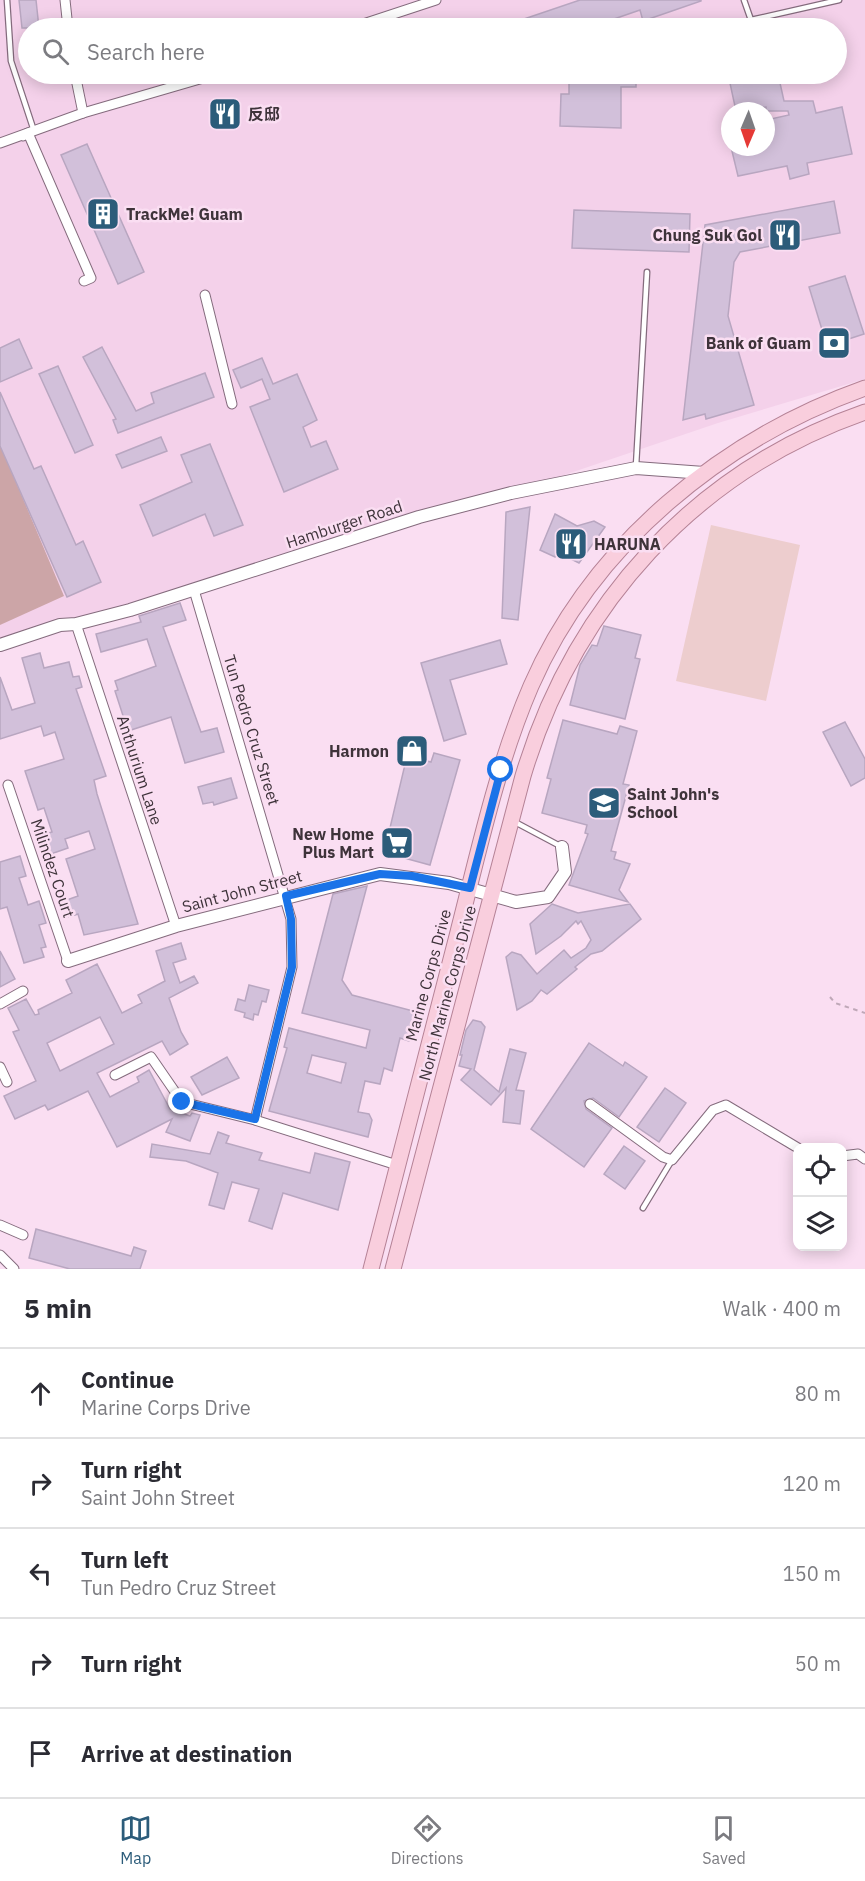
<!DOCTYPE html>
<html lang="en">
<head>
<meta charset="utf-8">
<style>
	:root { --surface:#fff; --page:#f7f7f7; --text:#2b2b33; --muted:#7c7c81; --line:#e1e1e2; --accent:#2c5c7a }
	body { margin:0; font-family:"IBM Plex Sans","Noto Sans SC",sans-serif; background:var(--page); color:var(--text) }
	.controls { position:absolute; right:18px; bottom:18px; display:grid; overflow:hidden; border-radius:12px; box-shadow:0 3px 15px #0003 }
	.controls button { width:54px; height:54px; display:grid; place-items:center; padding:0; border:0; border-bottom:2px solid var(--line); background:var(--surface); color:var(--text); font:30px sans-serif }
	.compass { position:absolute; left:721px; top:102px; width:54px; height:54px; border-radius:50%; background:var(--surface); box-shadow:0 3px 15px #0003; rotate:182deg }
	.stop { position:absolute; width:18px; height:18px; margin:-14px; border:4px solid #1a73e8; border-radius:50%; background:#fff }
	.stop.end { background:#1a73e8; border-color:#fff; box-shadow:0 2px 6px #0008 }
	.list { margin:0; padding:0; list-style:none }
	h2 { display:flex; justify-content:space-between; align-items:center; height:78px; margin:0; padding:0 24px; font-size:26px }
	h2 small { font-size:20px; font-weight:400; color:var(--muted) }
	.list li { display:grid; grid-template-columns:39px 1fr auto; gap:18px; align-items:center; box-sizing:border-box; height:90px; padding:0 24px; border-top:2px solid var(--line) }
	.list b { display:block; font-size:22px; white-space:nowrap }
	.list p { margin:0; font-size:20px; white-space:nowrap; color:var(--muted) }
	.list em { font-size:20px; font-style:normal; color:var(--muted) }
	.icon { flex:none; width:33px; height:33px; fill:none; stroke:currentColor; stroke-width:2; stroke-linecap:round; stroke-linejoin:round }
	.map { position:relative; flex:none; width:865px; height:1269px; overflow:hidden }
	.search { position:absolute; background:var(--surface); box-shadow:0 3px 15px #0003; left:18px; right:18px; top:18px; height:66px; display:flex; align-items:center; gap:15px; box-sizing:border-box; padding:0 21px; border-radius:33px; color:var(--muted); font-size:22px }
	.sheet { height:528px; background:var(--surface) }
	nav { display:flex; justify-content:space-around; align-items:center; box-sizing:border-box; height:84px; border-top:2px solid var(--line); background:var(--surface); font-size:16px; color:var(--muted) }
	nav a { display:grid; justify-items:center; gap:3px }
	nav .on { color:var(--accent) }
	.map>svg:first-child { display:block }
	.built { fill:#f4d1ea; fill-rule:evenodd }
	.green { fill:#edcdce }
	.forest { fill:#cca5a7 }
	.building { fill:#d2c0da; stroke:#b8a6c0; stroke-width:1.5; fill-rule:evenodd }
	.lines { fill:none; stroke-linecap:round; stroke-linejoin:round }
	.service-casing { stroke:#846b7d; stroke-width:7 }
	.minor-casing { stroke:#846b7d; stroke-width:11 }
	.tertiary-casing { stroke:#846b7d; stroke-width:14 }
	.primary-casing { stroke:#b58296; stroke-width:17 }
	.path { stroke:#bfa8b8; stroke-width:2; stroke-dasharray:4.5 4.5; stroke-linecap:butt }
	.service { stroke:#fff; stroke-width:4.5 }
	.minor { stroke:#fff; stroke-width:9 }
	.tertiary { stroke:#fff; stroke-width:12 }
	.primary { stroke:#f9cedd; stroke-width:15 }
	.route { stroke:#1a73e8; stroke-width:8 }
	.labels { text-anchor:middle; stroke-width:5; stroke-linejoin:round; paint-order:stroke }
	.poi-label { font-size:16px; font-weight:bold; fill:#3e333a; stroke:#fadef2; text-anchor:start }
	.street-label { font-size:16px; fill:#3e333a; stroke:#fadef2 }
</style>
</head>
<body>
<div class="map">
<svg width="865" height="1269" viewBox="0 0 865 1269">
	<rect width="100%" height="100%" fill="#fadef2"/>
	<path class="built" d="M0,0h865v379l-147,44 -207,70 -511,152zM28,28h808v46h-808zM730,111h36v36h-36z"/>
	<path class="green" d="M711,525l89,20 -34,156 -90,-20z"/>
	<path class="forest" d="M0,444l64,152 -64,29z"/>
	<g class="building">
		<path d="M19,0h17l3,28h-17z"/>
		<path d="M580,0h121v1l-58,20 -3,-11 -52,18h-64l-3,-8z"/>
		<path d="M569,74h67v13h-15v41l-61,-2 1,-32h8z"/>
		<path d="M728,74h50l6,27h29l3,12 26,-6 10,47 -45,9 2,11 -19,5 -3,-13 -49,10 -7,-29h35v-27l23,-5 -1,-4h-22v-4l-30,4z"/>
		<path d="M87,144l57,128 -26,12 -57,-129z"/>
		<path d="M834,201l6,32 -100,19 -6,10 -6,54 26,89 -48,14 -1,-5 -22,6 22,-195z"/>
		<path d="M574,210l116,4 -1,38 -117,-4z"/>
		<path d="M845,276l19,58 -37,12 -18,-59z"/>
		<path d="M19,339l13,29 -32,14v-34z"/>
		<path d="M102,347l34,64 18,-8 -3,-10 54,-20 9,24 -96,36 -5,-13 3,-1 -33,-62z"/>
		<path d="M262,358l11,26 24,-10 20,46 -14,7 8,20 15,-6 12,28 -54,23 -34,-85 20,-8 -8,-20 -21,9 -8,-18z"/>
		<path d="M58,366l35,79 -18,8 -36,-79z"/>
		<path d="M0,392l34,77 7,-3 35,79 7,-4 18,41 -34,15 -67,-151z"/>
		<path d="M161,437l6,14 -45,17 -6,-13z"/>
		<path d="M210,444l33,81 -29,11 -9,-22 -52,22 -13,-31 52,-23 -11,-27z"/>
		<path d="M530,507l-12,113 -16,-2 4,-106z"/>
		<path d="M555,514l22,12 17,-5 11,6 -26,36 -22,-11 -2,5 -15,-7z"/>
		<path d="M180,603l6,17 -23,7 38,105 16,-4 7,24 -39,11 -14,-46 -43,14 -13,-40 3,-1 -3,-9 41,-15 -9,-27 -46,13 -5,-18 45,-12 -2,-6z"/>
		<path d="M604,626l37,9 -6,23 5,1 -15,60 -55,-14 10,-40 12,-20 5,1z"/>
		<path d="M500,640l7,24 -57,16 16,54 -22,7 -23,-78z"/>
		<path d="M40,653l4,15 25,-6 4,15 6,-1 3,11 -6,2 30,87 -12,4 3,14 41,130 -54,11 -6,-21 -9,3 -5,-16 14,-5 -12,-37 29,-10 -6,-18 -24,8 3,9 -20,7 -7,-20 11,-3 -8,-24 -6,2 -13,-39 39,-12 -9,-27 -11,4 -3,-10 -41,13v-62l12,33 23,-7 -13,-45z"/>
		<path d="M563,720l54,14 3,-8 17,5 -14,53 6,1 -18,66 5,1 -2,7 16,5 -11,26 9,12 -59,-17 19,-51 -3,-1 2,-8 -45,-12 9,-34 -4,-1z"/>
		<path d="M845,722l20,37v19l-14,8 -28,-54z"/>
		<path d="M434,753l26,7 -30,105 -26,-7 1,-4 -20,-5 22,-93 24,6z"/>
		<path d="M231,778l6,20 -23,7 -1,-3 -10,2 -5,-17z"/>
		<path d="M20,856l6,20 -7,2 9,27 11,-4 7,22 -7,2 7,22 -5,1 3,9 -20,6 -17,-56 -7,2v-47z"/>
		<path d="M367,886l-25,94 10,15 65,17 -8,29 -9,-3 -8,33 -8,-3 -4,16 -15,-3 -7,31 11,2 3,6 -4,17 -99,-26 18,-63 -3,-1 5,-19 77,20 4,-18 -68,-17 31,-119zM312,1055l34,8 -5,20 -34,-10z"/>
		<path d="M552,904l26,9 52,-9 11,15 -39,32 -11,3 -16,13 2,2 -30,25 -6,-4 -9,11 -15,9 -11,-53 6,-5 9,3 16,19 27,-24 7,8 15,-10 5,-8 -10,-19 -3,3 -2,-3 -15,15 -25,18 -6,-30z"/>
		<path d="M181,943l5,16 -13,4 7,20 14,-7 4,7 -29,15 12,34 7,12 -18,11 -8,-14 -65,32 13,24 29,-15 -2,-5 12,-7 21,39 20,7 2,-3 8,2 -10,26 -24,-9 6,-13 -55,28 -29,-56 -40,19 -3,-5 -30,14 -11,-23 32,-15 -23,-49 6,-2 -11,-22 18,-9 9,16 4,-1 -1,-4 34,-17 -6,-13 31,-16 25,49 20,-10 -4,-8 27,-14 -9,-30zM100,1017l14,27 -54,27 -13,-28z"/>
		<path d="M0,951l15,28 -15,8z"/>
		<path d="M249,985l20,5 -3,12 -4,-1 -4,14 -4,-1 -1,6 -9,-3 1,-4 -10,-3 3,-11 7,2z"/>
		<path d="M473,1020l8,2 4,5 -11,43 25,22 11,-43 16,4 -10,37 8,1 -4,33 -17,-2 3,-34 -15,17 -30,-25 10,-11 -12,-3 3,-11h-2l6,-25z"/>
		<path d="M589,1043l34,23 2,-4 22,15 -28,40 -26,-19 -9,3 2,8 26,19 -28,39 -53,-38z"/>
		<path d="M227,1057l12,21 -37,17 -11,-18z"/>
		<path d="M665,1088l21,15 -27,39 -22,-15z"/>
		<path d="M218,1132l11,4 -3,7 36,10 -3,7 51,13 5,-20 35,9 -12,48 -55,-17 -11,36 -23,-8 10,-32 -27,-7 -8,27 -15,-4 9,-32 -32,-12 -36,-4 2,-13 58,10z"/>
		<path d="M624,1146l21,15 -20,28 -21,-15z"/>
		<path d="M36,1229l95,27 3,-9 12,4 -6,18h-70l-41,-11z"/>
	</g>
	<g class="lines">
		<g class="service-casing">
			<g id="service">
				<path d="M7,0l4,61 23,70"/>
				<path d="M744,0l7,20 88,-20"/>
				<path d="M636,466l11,-194"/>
				<path d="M513,821l49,26"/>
				<path d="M643,1208l29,-48"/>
			</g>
		</g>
		<g class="minor-casing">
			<g id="minor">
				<path d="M65,0l3,28"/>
				<path d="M351,28l85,-28"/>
				<path d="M75,74l8,39"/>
				<path d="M23,136l5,-3 63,145 -7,3"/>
				<path d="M0,143l83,-30 134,-39"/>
				<path d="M205,295l27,109"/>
				<path d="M194,590l97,329 1,48 -37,153"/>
				<path d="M76,624l100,302"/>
				<path d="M8,785l60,176"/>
				<path d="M0,1004l23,-13"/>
				<path d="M0,1067l7,15"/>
				<path d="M115,1075l36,-18 31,45 73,18 142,45"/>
				<path d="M590,1104l73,53 9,3 41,-50 13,-5 72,43"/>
				<path d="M842,1156l16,-2 7,5"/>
				<path d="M0,1225l23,10"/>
				<path d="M0,1255l14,14"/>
			</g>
		</g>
		<g class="tertiary-casing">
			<g id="tertiary">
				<path d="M0,645l60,-20 16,-1 54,-14 289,-93 92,-24 125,-25 68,5"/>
				<path d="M68,961l108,-35 204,-52 69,9 67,19 32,-5 17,-25 -3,-25"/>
			</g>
		</g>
		<g class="primary-casing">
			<g id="primary">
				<path d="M371,1269c29,-112 58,-225 87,-337 21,-82 39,-167 73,-246 62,-142 191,-247 334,-298"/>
				<path d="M393,1269l130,-493c51,-171 172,-305 342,-364"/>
			</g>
		</g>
		<path class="path" d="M830,997l5,6 30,10"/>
		<use href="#service" class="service"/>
		<use href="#minor" class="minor"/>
		<use href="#tertiary" class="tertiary"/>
		<use href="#primary" class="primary"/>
	</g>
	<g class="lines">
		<path class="route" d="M182,1102l73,17 37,-152 -1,-48 -5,-23 94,-22 32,2 58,12 31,-118"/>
	</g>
	<defs>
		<g id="restaurant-square" transform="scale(1.725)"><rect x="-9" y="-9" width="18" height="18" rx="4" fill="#2c5c7a" stroke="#fadef2"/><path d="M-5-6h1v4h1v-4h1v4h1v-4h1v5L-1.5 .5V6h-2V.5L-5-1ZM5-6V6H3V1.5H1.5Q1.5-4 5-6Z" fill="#fff"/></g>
		<g id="building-square" transform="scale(1.725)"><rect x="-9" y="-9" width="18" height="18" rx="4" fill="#2c5c7a" stroke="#fadef2"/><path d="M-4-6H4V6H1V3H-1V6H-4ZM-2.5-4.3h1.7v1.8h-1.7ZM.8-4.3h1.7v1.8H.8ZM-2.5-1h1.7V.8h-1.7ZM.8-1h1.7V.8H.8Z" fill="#fff"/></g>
		<g id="bank-square" transform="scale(1.725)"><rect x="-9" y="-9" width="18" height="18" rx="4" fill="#2c5c7a" stroke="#fadef2"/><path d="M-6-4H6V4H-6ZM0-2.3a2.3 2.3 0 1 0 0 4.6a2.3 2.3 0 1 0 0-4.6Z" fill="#fff"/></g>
		<g id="shop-square" transform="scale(1.725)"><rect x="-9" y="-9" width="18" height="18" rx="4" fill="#2c5c7a" stroke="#fadef2"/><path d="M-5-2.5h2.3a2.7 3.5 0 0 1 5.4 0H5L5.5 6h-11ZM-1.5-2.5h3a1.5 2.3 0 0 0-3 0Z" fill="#fff"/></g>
		<g id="school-square" transform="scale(1.725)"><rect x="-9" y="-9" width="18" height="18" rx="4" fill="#2c5c7a" stroke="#fadef2"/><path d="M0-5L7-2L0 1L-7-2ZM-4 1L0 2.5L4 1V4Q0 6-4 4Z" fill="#fff"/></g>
		<g id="supermarket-square" transform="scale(1.725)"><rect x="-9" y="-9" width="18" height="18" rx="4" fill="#2c5c7a" stroke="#fadef2"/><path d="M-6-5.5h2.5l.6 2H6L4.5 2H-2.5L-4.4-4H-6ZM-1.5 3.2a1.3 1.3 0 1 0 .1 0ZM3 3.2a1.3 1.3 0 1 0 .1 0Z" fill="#fff"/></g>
	</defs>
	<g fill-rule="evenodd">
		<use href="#restaurant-square" x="225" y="114"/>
		<use href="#building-square" x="103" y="214"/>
		<use href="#restaurant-square" x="785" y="235"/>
		<use href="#bank-square" x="834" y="343"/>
		<use href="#restaurant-square" x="571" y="544"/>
		<use href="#shop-square" x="412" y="751"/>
		<use href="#school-square" x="604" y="803"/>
		<use href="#supermarket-square" x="397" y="843"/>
	</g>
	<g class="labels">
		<g class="poi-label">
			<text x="248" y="120">反邸</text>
			<text x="126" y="220">TrackMe! Guam</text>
			<text x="762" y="241" text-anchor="end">Chung Suk Gol</text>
			<text x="811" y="349" text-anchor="end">Bank of Guam</text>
			<text x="594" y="550">HARUNA</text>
			<text x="389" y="757" text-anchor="end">Harmon</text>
			<text x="627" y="800">Saint John's<tspan x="627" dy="18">School</tspan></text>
			<text x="374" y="840" text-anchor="end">New Home<tspan x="374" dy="18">Plus Mart</tspan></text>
		</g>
		<g class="street-label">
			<text transform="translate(344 524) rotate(-18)" y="6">Hamburger Road</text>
			<text transform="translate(252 730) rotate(73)" y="6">Tun Pedro Cruz Street</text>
			<text transform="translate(140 770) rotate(72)" y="6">Anthurium Lane</text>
			<text transform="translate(53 868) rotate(71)" y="6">Milindez Court</text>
			<text transform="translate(242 891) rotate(-15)" y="6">Saint John Street</text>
			<text transform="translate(428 975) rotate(-75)" y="6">Marine Corps Drive</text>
			<text transform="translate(447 993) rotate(-75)" y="6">North Marine Corps Drive</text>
		</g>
	</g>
</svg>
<div class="controls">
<button><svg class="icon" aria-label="locate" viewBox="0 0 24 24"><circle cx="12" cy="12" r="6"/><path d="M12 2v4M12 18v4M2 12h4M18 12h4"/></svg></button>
<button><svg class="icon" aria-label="layers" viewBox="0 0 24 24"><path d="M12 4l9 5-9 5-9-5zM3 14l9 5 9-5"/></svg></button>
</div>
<svg class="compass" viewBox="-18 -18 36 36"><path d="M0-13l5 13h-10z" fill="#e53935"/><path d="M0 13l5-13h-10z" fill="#7c7c81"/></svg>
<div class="stop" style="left:501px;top:770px"></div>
<div class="stop end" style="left:182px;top:1102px"></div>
<div class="search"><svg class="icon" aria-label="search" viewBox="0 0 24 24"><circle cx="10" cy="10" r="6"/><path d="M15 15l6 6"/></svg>Search here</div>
</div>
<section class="sheet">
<h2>5 min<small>Walk · 400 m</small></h2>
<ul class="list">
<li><svg class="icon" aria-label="ahead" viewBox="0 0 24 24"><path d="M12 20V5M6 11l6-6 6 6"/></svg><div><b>Continue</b><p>Marine Corps Drive</p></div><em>80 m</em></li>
<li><svg class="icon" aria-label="right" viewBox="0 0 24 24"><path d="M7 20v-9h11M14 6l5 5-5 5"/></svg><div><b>Turn right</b><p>Saint John Street</p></div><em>120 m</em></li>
<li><svg class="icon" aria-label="left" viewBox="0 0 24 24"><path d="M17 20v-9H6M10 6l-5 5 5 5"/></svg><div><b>Turn left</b><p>Tun Pedro Cruz Street</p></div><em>150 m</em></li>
<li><svg class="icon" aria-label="right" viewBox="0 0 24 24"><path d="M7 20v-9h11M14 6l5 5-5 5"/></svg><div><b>Turn right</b></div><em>50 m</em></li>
<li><svg class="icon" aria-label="arrive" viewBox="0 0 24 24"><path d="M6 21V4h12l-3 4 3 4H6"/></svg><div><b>Arrive at destination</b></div></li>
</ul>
</section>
<nav>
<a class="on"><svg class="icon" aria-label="map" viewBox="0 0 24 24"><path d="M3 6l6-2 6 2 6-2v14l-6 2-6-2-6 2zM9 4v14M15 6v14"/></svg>Map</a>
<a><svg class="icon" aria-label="directions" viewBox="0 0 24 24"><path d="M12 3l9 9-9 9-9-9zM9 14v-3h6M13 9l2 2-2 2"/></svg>Directions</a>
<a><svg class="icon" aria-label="saved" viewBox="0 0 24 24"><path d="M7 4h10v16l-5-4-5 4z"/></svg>Saved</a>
</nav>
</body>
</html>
